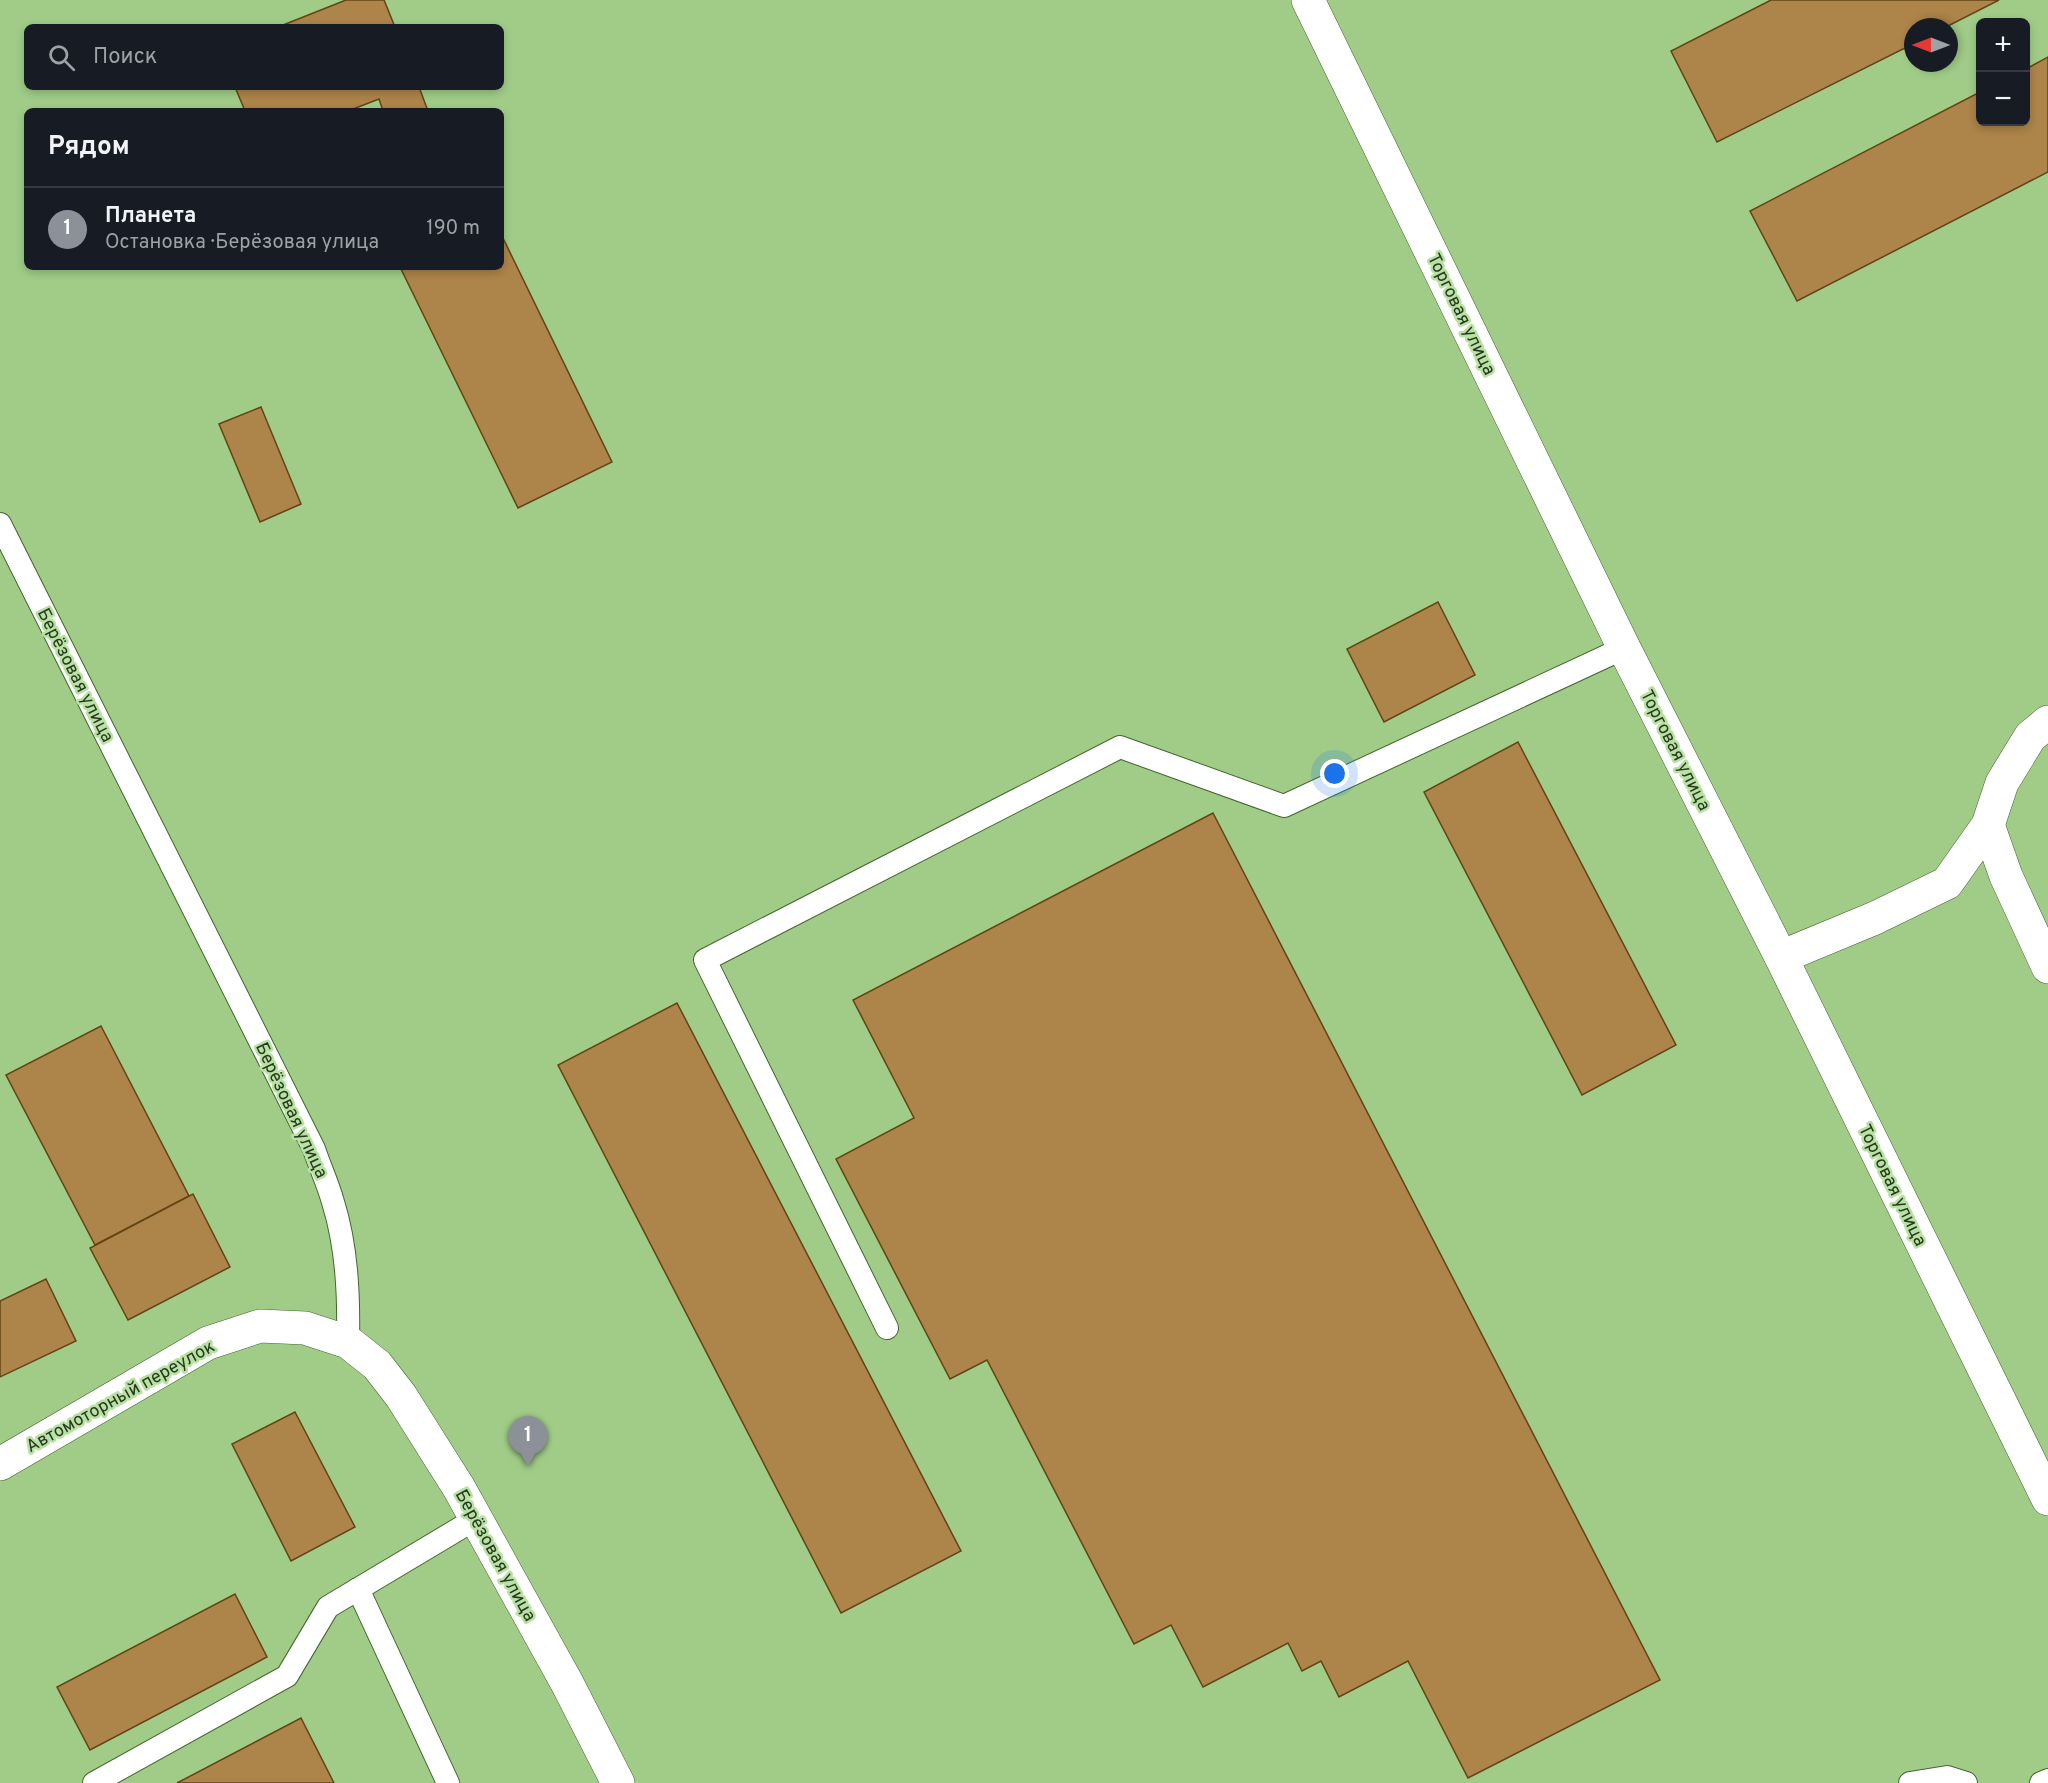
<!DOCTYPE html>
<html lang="ru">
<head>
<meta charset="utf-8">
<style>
	:root { --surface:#171b24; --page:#242831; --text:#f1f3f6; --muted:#9ea1a6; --line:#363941; --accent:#8c9099 }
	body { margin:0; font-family:Overpass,sans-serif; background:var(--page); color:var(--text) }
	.controls { position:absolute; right:18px; top:18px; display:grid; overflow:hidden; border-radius:9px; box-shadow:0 3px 9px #0003 }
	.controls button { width:54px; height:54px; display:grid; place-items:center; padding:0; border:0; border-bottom:2px solid var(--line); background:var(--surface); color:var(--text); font:30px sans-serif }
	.compass { position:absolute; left:1904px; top:18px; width:54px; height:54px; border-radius:50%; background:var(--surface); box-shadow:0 3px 9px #0003; rotate:270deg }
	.you { position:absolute; left:1335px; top:774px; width:21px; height:21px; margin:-15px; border:4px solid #fff; border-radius:50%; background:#1a73e8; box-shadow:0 0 0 9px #1a73e833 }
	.badge { display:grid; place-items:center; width:39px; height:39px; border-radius:50%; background:var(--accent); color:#fff; font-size:20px; font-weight:700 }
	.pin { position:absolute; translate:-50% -50px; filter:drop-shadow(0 2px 3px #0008) }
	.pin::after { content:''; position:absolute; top:32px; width:21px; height:18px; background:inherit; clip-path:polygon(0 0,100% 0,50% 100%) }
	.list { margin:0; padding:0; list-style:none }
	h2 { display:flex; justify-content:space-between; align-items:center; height:78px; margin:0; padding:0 24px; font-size:26px }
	h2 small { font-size:20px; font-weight:400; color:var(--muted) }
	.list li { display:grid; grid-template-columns:39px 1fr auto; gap:18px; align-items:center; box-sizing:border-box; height:84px; padding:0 24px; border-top:2px solid var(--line) }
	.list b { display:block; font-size:22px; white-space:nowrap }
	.list p { margin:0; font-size:20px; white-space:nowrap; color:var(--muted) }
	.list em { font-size:20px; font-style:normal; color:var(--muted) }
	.icon { flex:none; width:33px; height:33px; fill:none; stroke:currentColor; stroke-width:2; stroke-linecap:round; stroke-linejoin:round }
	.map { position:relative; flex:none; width:2048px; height:1783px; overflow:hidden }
	.search { position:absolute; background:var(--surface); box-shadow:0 3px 9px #0003; left:24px; top:24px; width:480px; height:66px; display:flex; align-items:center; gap:15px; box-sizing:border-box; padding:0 21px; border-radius:9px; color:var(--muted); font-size:22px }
	.panel { position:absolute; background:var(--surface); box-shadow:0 3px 9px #0003; left:24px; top:108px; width:480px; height:162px; border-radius:9px }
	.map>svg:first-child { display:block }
	.built { fill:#a0cc88; fill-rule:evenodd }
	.building { fill:#ad8449; stroke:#624412; stroke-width:1.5 }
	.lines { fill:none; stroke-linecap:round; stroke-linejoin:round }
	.lane-casing { stroke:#42672d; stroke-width:24 }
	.street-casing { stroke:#42672d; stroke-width:34 }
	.secondary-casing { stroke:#42672d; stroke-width:34 }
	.lane { stroke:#fff; stroke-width:22 }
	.street { stroke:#fff; stroke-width:33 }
	.secondary { stroke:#fff; stroke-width:33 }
	.labels { text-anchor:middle; stroke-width:5; stroke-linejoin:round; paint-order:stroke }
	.street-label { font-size:18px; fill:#293920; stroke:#b8e2a3 }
</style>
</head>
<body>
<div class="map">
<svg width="2048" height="1783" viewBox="0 0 2048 1783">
	<rect width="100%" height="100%" fill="#acd597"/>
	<path class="built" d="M0,0h2048v1783h-2048zM1980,22h46v100h-46zM27,27h474v60h-474zM1913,27h36v36h-36zM27,111h474v156h-474z"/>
	<g class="building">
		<path d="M346,0h38l11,27h-117z"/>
		<path d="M1771,0h228l-53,27h-33v17l-196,98 -46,-91z"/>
		<path d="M2048,57v115l-251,129 -47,-90 230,-119v30h46v-53z"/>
		<path d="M235,87h184l9,24h-45l-4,-12 -31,12h-103z"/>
		<path d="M501,234l111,228 -94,46 -118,-241h101z"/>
		<path d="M261,407l40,97 -41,18 -41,-98z"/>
		<path d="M1438,602l37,73 -91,47 -37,-73z"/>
		<path d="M1518,742l158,303 -94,50 -158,-303z"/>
		<path d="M1213,813l447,867 -192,98 -60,-117 -69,36 -18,-36 -19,10 -14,-28 -85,44 -32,-62 -37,19 -147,-284 -37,19 -114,-220 78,-41 -61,-118z"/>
		<path d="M677,1003l284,548 -120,62 -283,-548z"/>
		<path d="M101,1026l88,170 -94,49 -89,-170z"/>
		<path d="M193,1194l37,73 -102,53 -38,-72z"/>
		<path d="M46,1279l30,62 -76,36v-76z"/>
		<path d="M295,1412l60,115 -64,34 -59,-117z"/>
		<path d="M235,1594l32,63 -177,93 -33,-63z"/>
		<path d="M301,1718l33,65h-157z"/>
	</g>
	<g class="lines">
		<g class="lane-casing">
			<g id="lane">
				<path d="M0,524l314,625c6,18 14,35 19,53 14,45 16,93 15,140"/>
				<path d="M887,1328l-182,-368 415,-213 164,59 340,-158"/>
				<path d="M358,1589l90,194"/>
				<path d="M94,1783l193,-107 41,-69 149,-89"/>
				<path d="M1910,1783l37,-6 19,6"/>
				<path d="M2041,1783l7,-3"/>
			</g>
		</g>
		<g class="street-casing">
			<g id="street">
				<path d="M1308,0l316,648 157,309 267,542"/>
				<path d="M1988,825l18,51 42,91"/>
				<path d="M1781,957l94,-39 72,-35 41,-58 14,-42 28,-46 18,-15"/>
			</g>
		</g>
		<g class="secondary-casing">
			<path id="secondary" d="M0,1464l208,-121 52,-17 45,2 43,14 29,23 24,31 58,92 108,195 51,100"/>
		</g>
		<use href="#lane" class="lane"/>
		<use href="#street" class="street"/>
		<use href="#secondary" class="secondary"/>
	</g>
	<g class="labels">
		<g class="street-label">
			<text transform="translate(1462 314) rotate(64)" y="6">Торговая улица</text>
			<text transform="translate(76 675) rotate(63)" y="6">Берёзовая улица</text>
			<text transform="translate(1676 750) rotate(63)" y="6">Торговая улица</text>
			<text transform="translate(292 1110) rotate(65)" y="6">Берёзовая улица</text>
			<text transform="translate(1893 1185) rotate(64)" y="6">Торговая улица</text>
			<text transform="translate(120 1396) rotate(-29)" y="6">Автомоторный переулок</text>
			<text transform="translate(496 1555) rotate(61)" y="6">Берёзовая улица</text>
		</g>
	</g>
</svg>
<div class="controls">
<button>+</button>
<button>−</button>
</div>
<svg class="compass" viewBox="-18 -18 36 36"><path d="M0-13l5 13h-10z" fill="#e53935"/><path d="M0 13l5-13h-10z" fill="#9ea1a6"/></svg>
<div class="you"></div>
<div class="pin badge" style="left:528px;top:1466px">1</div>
<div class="search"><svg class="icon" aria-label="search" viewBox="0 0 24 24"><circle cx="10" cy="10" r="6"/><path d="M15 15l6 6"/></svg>Поиск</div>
<section class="panel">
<h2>Рядом<small></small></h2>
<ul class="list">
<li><span class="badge">1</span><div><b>Планета</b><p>Остановка · Берёзовая улица</p></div><em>190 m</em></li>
</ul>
</section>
</div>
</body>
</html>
